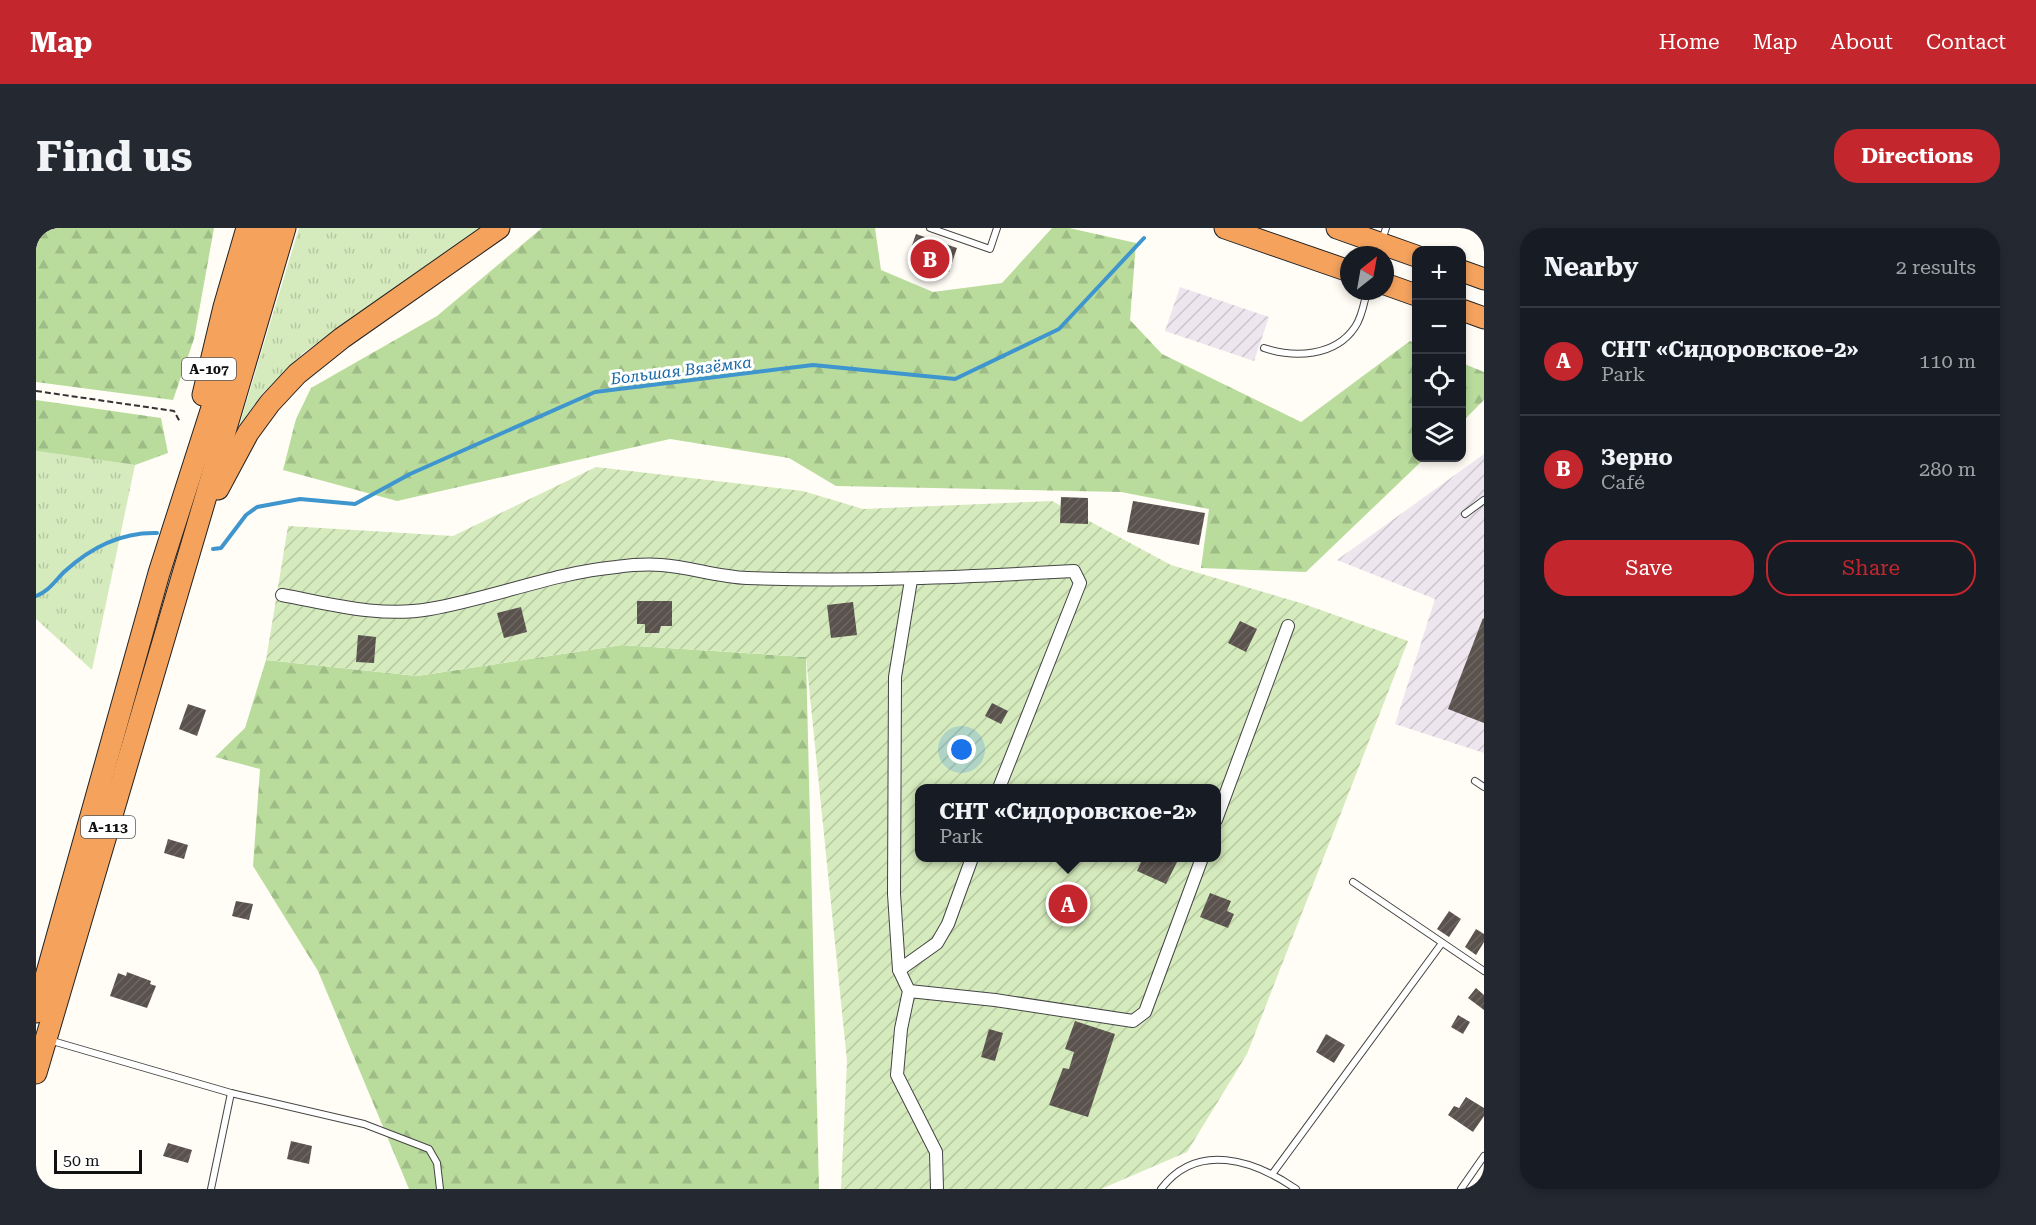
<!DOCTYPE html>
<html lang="en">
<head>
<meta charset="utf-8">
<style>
	:root { --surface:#171b24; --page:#242831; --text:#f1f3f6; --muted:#9ea1a6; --line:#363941; --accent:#c4262e }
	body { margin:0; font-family:"Roboto Serif",serif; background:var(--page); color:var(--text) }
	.controls { position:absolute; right:18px; top:18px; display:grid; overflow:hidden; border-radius:12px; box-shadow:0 3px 9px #0003 }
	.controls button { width:54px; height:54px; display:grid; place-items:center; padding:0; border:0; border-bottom:2px solid var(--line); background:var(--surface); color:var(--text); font:30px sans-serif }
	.compass { position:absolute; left:1304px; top:18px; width:54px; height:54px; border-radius:50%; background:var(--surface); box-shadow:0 3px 9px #0003; rotate:31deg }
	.scale { position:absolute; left:18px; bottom:15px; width:88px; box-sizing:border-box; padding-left:6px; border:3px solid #111; border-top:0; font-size:16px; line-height:21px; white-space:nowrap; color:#111; -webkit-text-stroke:4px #fff; paint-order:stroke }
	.you { position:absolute; left:926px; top:522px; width:21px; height:21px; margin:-15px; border:4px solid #fff; border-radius:50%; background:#1a73e8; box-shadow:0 0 0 9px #1a73e833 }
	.badge { display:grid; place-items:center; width:39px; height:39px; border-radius:50%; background:var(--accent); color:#fff; font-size:20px; font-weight:700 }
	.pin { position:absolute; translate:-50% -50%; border:3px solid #fff; box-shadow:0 2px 6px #0006 }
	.popup { position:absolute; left:879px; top:556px; width:306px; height:78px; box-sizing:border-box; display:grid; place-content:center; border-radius:12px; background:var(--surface); filter:drop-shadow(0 2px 4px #0005); font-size:20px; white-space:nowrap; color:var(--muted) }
	.popup b { font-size:22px; color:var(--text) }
	.popup::after { content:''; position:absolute; left:50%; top:100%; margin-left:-12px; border:12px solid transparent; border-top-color:var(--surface) }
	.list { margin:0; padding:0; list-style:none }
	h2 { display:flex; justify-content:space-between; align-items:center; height:78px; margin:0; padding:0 24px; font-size:26px }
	h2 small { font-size:20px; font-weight:400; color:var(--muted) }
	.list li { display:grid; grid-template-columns:39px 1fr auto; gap:18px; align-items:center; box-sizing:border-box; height:108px; padding:0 24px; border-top:2px solid var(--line) }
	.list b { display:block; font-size:22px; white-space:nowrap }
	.list p { margin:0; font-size:20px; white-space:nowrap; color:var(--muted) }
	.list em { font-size:20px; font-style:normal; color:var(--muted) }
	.actions { display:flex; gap:12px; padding:18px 24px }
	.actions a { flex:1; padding:14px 0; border:2px solid var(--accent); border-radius:24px; text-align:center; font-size:21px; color:var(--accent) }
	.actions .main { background:var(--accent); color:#fff }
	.icon { flex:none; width:33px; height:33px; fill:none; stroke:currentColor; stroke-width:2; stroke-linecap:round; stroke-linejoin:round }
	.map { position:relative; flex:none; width:1448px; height:961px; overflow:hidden; border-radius:24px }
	header { display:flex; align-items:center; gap:36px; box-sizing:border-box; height:84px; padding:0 30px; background:var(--accent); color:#fff }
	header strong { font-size:28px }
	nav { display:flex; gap:33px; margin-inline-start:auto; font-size:21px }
	.intro { display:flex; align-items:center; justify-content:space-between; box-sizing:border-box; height:144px; padding:0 36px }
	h1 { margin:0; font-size:42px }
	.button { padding:15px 27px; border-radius:24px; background:var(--accent); color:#fff; font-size:21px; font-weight:700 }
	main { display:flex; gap:36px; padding:0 36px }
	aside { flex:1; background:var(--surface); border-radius:24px; box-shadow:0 3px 9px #0003 }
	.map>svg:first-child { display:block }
	.industrial { fill:url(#industrial-furrows) }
	.grass { fill:url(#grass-tufts) }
	.forest { fill:url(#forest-firs) }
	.garden { fill:url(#garden-furrows); fill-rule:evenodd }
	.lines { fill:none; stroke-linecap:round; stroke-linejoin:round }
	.stream { stroke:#3f96cf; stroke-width:4 }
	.building { fill:url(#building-hatch) }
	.lane-casing { stroke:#444; stroke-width:8 }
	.street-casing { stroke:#444; stroke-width:14 }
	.highway-casing { stroke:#222; stroke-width:23 }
	.path { stroke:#333; stroke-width:2; stroke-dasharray:6 3; stroke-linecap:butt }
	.lane { stroke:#fff; stroke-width:6 }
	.street { stroke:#fff; stroke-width:12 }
	.highway { stroke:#f5a25d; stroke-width:21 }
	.labels { text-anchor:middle; stroke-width:6; stroke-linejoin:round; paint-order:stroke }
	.shield { fill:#fff; stroke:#585858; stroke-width:1.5 }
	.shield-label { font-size:14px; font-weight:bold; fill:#111 }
	.water-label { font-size:16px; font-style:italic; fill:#1768a6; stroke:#fff }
</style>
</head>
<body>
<header>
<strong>Map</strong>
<nav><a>Home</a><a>Map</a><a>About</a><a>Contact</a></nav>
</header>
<div class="intro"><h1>Find us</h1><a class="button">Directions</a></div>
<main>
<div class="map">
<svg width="1448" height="961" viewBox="0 0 1448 961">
	<defs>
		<pattern id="industrial-furrows" width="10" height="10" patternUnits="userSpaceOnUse" patternTransform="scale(1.5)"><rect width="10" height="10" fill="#eee6ef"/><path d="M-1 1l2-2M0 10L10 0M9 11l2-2" fill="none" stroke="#cbc4cc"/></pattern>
		<pattern id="grass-tufts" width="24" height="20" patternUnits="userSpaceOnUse" patternTransform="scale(1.5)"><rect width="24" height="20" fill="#d5ebbd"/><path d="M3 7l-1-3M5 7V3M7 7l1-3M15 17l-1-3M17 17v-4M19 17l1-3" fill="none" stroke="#b6c8a1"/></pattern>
		<pattern id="forest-firs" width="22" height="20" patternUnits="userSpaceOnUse" patternTransform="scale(1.5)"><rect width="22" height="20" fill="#b9dc9c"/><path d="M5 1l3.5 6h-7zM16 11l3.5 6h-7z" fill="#9ebc85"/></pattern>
		<pattern id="garden-furrows" width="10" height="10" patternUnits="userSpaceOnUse" patternTransform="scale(1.5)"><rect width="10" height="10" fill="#d5ebbd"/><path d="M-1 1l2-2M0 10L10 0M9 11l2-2" fill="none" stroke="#b6c8a1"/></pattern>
		<pattern id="building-hatch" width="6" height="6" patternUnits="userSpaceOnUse" patternTransform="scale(1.5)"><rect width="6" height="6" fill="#5a524d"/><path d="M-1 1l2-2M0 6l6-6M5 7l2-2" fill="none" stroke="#6d6662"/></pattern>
	</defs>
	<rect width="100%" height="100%" fill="#fffdf5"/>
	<g class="industrial">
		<path d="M1144,59l89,30 -15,44 -89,-30z"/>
		<path d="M1448,226v299l-89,-29 40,-125 -98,-39z"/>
	</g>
	<g class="grass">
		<path d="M263,0h180l-176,125 -41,41 -23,32z"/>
		<path d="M0,223l99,14 -43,205 -56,-51z"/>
	</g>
	<g class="forest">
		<path d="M0,0h178l-20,111 -21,61 -137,-18z"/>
		<path d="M506,0h333l6,42 52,22 69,-9 50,-55h17l67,15 -6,77 32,34 139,68 109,-81 6,3v114h9l-119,114 -105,-4 8,-59 -88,-17 -285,-6 -47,-28 -119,-19 -273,62 -114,-31 13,-51 15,-31 126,-72z"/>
		<path d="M1426,135l22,9v28l-22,22z"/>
		<path d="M0,172l125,18 7,35 -33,12 -99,-14z"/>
		<path d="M586,417l184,12 13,532h-410l-91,-218 -65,-105 7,-97 -45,-12 30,-29 21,-68 151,16z"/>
	</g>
	<path class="garden" d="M560,239l207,24 60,18 189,-8 119,64 133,39 104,37 -161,413 -60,98 -86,37h-260l6,-128 -41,-404 -184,-12 -205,31 -151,-16 22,-134 165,10zM884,560h296v70h-296z"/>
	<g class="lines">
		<g class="stream">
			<path d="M177,321l8,-1 25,-33 11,-8 43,-8 55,5 55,-30 185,-82 218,-27 142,14 104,-50 85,-91"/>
			<path d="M0,368c12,-4 19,-15 28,-24 26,-24 58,-40 93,-39"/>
		</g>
	</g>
	<g class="building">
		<path d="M880,6l41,14 -8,24 -41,-15z"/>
		<path d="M1025,269l27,1v26l-28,-1z"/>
		<path d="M1097,273l72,12 -6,32 -72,-13z"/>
		<path d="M601,373h35v25h-11l-2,7h-14v-9h-8z"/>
		<path d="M817,374l4,33 -26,3 -4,-33z"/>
		<path d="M485,379l6,25 -23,6 -7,-25z"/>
		<path d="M1447,390l1,1v104l-36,-14z"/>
		<path d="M1204,393l17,8 -11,23 -18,-9z"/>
		<path d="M322,407l18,2 -2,26 -18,-1z"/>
		<path d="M956,475l16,8 -7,13 -16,-8z"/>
		<path d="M152,476l18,6 -9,26 -18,-7z"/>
		<path d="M132,611l20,6 -4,14 -20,-6z"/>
		<path d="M1107,630h36l-13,26 -29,-13z"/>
		<path d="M1174,665l21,8 -4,10 7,3 -6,14 -28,-11z"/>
		<path d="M200,673l17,3 -4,16 -17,-4z"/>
		<path d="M1413,683l12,8 -12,18 -12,-8z"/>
		<path d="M1440,701l8,5v8l-8,13 -11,-8z"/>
		<path d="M91,744l24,9 -1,3 6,2 -9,22 -37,-12 8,-23 8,3z"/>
		<path d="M1440,760l8,7v15l-16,-12z"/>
		<path d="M1422,787l12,7 -7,12 -12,-7z"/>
		<path d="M1039,793l40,13 -27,83 -39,-12 14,-37 6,1 5,-17 -9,-3z"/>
		<path d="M953,801l14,4 -8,28 -14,-4z"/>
		<path d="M1290,806l19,11 -11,18 -18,-11z"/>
		<path d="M1430,869l18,11v8l-11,16 -25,-17 6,-9 5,2z"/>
		<path d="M255,913l21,5 -3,18 -22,-5z"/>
		<path d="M132,915l24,7 -4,13 -25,-7z"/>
	</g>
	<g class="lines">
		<g class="lane-casing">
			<g id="lane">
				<path d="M894,0l60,21 7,-21"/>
				<path d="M1346,12l4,-12"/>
				<path d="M1228,120c30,10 71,9 91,-21 7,-10 9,-24 12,-36"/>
				<path d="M1429,286l19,-14"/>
				<path d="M1439,553l9,6"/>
				<path d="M1317,654l131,89"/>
				<path d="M13,812l182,53 133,31 65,25 8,14 3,26"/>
				<path d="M1237,945l169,-230"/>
				<path d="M175,961l20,-96"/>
				<path d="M1125,961c36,-48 93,-29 135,0"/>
				<path d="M1425,961l23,-33"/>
			</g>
		</g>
		<g class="street-casing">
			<g id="street">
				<path d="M875,352l-16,97 -1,217 5,76 10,21 -8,38 -4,46 39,77 1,37"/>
				<path d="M246,367c49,9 98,23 148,14 63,-11 123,-36 186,-42 15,-2 31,-3 45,-2 29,2 57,12 86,13 109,4 217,-1 327,-7l6,12 -81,205"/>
				<path d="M1180,592l72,-194"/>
				<path d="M863,742l38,-27 11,-19 24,-66"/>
				<path d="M873,763l86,9 138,21 12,-9 57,-154"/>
			</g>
		</g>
		<g class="highway-casing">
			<g id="highway">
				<path d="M1189,0l124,43"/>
				<path d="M1301,0l79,28"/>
				<path d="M1426,43l22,8"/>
				<path d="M1349,56l31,11"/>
				<path d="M1426,82l22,8"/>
				<path d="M167,167l21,-88 23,-79"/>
				<path d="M182,261l30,-56 22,-30 27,-29 45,-36 157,-110"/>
				<path d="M0,784l123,-439 67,-209 41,-136"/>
				<path d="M0,845l249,-845"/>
			</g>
		</g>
		<path class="path" d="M0,163l138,20 6,11"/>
		<use href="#lane" class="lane"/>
		<use href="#street" class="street"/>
		<use href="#highway" class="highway"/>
	</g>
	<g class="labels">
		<g class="shield">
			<rect x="146" y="130" width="54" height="22" rx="4.5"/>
			<rect x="45" y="588" width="54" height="22" rx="4.5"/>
		</g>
		<g class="shield-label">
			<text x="173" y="146">А-107</text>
			<text x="72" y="604">А-113</text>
		</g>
		<g class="water-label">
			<text transform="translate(645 142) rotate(-7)" y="6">Большая Вязёмка</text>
		</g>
	</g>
</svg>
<div class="controls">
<button>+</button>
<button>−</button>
<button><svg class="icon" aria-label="locate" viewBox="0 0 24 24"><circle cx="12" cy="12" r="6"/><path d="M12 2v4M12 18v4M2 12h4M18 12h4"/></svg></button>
<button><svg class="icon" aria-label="layers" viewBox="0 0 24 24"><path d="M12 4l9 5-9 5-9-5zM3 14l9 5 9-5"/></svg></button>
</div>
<svg class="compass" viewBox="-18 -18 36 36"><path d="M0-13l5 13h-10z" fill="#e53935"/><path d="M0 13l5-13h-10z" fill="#9ea1a6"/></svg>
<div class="scale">50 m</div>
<div class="you"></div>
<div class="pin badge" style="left:1032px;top:676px">A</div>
<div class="popup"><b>СНТ «Сидоровское-2»</b>Park</div>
<div class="pin badge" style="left:894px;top:31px">B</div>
</div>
<aside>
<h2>Nearby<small>2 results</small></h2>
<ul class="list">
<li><span class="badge">A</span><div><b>СНТ «Сидоровское-2»</b><p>Park</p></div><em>110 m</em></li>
<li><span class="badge">B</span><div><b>Зерно</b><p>Café</p></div><em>280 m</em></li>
</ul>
<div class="actions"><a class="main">Save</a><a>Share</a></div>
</aside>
</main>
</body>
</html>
